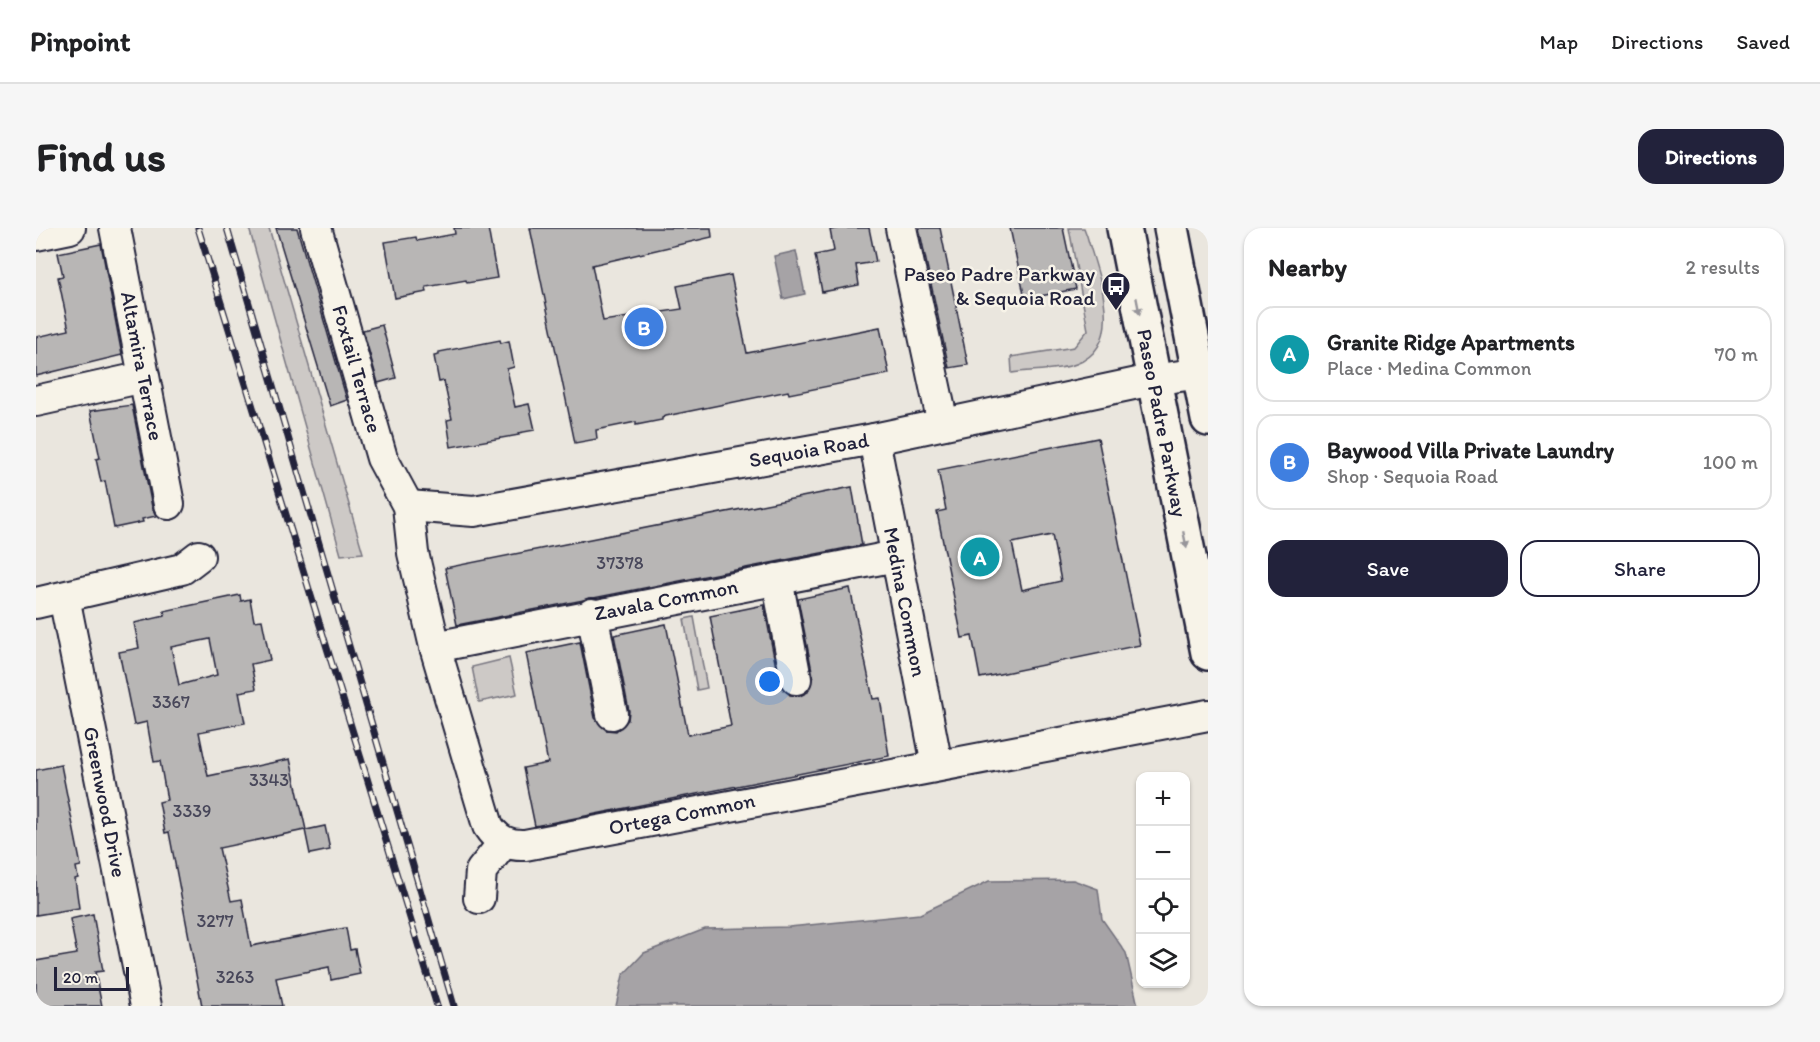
<!DOCTYPE html>
<html lang="en">
<head>
<meta charset="utf-8">
<style>
	:root { --surface:#fff; --page:#f6f6f6; --text:#202124; --muted:#757577; --line:#e0e0e0; --accent:#22223b }
	body { margin:0; font-family:Itim,sans-serif; background:var(--page); color:var(--text) }
	.controls { position:absolute; right:18px; bottom:18px; display:grid; overflow:hidden; border-radius:12px; box-shadow:0 2px 4px #0004 }
	.controls button { width:54px; height:54px; display:grid; place-items:center; padding:0; border:0; border-bottom:2px solid var(--line); background:var(--surface); color:var(--text); font:30px sans-serif }
	.scale { position:absolute; left:18px; bottom:15px; width:75px; box-sizing:border-box; padding-left:6px; border:3px solid #22223b; border-top:0; font-size:16px; line-height:21px; white-space:nowrap; color:#22223b; -webkit-text-stroke:4px #f7f3e8; paint-order:stroke }
	.you { position:absolute; left:734px; top:454px; width:21px; height:21px; margin:-15px; border:4px solid #fff; border-radius:50%; background:#1a73e8; box-shadow:0 0 0 9px #1a73e833 }
	.badge { display:grid; place-items:center; width:39px; height:39px; border-radius:50%; background:var(--accent); color:#fff; font-size:20px; font-weight:700 }
	.pin { position:absolute; translate:-50% -50%; border:3px solid #fff; box-shadow:0 2px 6px #0006 }
	.list { margin:0; padding:0; list-style:none }
	h2 { display:flex; justify-content:space-between; align-items:center; height:78px; margin:0; padding:0 24px; font-size:26px }
	h2 small { font-size:20px; font-weight:400; color:var(--muted) }
	.list li { display:grid; grid-template-columns:39px 1fr auto; gap:18px; align-items:center; box-sizing:border-box; height:96px; margin:0 12px 12px; padding:0 12px; border:2px solid var(--line); border-radius:18px }
	.list b { display:block; font-size:22px; white-space:nowrap }
	.list p { margin:0; font-size:20px; white-space:nowrap; color:var(--muted) }
	.list em { font-size:20px; font-style:normal; color:var(--muted) }
	.actions { display:flex; gap:12px; padding:18px 24px }
	.actions a { flex:1; padding:14px 0; border:2px solid var(--accent); border-radius:18px; text-align:center; font-size:21px; color:var(--accent) }
	.actions .main { background:var(--accent); color:#fff }
	.icon { flex:none; width:33px; height:33px; fill:none; stroke:currentColor; stroke-width:2; stroke-linecap:round; stroke-linejoin:round }
	.map { position:relative; flex:none; width:1172px; height:778px; overflow:hidden; border-radius:18px }
	header { display:flex; align-items:center; gap:36px; box-sizing:border-box; height:84px; padding:0 30px; background:var(--surface); border-bottom:2px solid var(--line) }
	header strong { font-size:28px }
	nav { display:flex; gap:33px; margin-inline-start:auto; font-size:21px }
	.intro { display:flex; align-items:center; justify-content:space-between; box-sizing:border-box; height:144px; padding:0 36px }
	h1 { margin:0; font-size:42px }
	.button { padding:15px 27px; border-radius:18px; background:var(--accent); color:#fff; font-size:21px; font-weight:700 }
	main { display:flex; gap:36px; padding:0 36px }
	aside { flex:1; background:var(--surface); border-radius:18px; box-shadow:0 2px 4px #0004 }
	.map>svg:first-child { display:block }
	.green { fill:#cdc9c6; stroke:#787680; stroke-width:1.5 }
	.water { fill:#a6a3a6; stroke:#716f7b; stroke-width:1.5 }
	.building { fill:#b8b6b5; stroke:#22223b; stroke-width:1.5; fill-rule:evenodd }
	.lines { fill:none; stroke-linecap:round; stroke-linejoin:round }
	.minor-casing { stroke:#22223b; stroke-width:34 }
	.major-casing { stroke:#22223b; stroke-width:38 }
	.minor { stroke:#f7f3e8; stroke-width:30 }
	.major { stroke:#f7f3e8; stroke-width:33 }
	.rail-casing { stroke:#22223b; stroke-width:7 }
	.rail { stroke:#f7f3e8; stroke-width:4.5; stroke-dasharray:14; stroke-linecap:butt }
	.oneway { fill:#97959a }
	.labels { text-anchor:middle; stroke-width:5; stroke-linejoin:round; paint-order:stroke }
	.number-label { font-size:18px; fill:#48475a }
	.poi-label { font-size:21px; fill:#22223b; stroke:#f7f3e8; text-anchor:end }
	.street-label { font-size:21px; fill:#22223b; stroke:#f7f3e8 }
</style>
</head>
<body>
<header>
<strong>Pinpoint</strong>
<nav><a>Map</a><a>Directions</a><a>Saved</a></nav>
</header>
<div class="intro"><h1>Find us</h1><a class="button">Directions</a></div>
<main>
<div class="map">
<svg width="1172" height="778" viewBox="0 0 1172 778">
	<rect width="100%" height="100%" fill="#eae6de"/>
	<filter id="ink" filterUnits="userSpaceOnUse"><feTurbulence type="fractalNoise" baseFrequency=".0167" numOctaves="2"/><feDisplacementMap in="SourceGraphic" scale="12" xChannelSelector="R" yChannelSelector="G"/><feConvolveMatrix kernelMatrix="1 2 1 2 8 2 1 2 1" color-interpolation-filters="sRGB"/></filter>
	<g filter="url(#ink)">
		<g class="green">
			<path d="M213,0h20l94,325 -22,2z"/>
			<path d="M1033,0h15l3,8c10,37 41,108 -11,128 -19,7 -44,6 -64,9l-1,-16 63,-10 14,-17z"/>
			<path d="M658,389l13,71 -10,2 -13,-71z"/>
			<path d="M473,430l8,36 -38,8 -7,-35z"/>
		</g>
		<g class="water">
			<path d="M760,23l9,43 -22,5 -9,-43z"/>
			<path d="M1037,652l25,9 4,30 24,34 12,53h-522l7,-31 21,-22 61,-24 84,-2 131,-13 69,-33z"/>
		</g>
		<g class="building">
			<path d="M240,0h21l50,172 -17,6z"/>
			<path d="M418,0h34l9,50 -30,5 -1,-3 -40,7 1,5 -32,6 -10,-56 31,-5 1,4 38,-7z"/>
			<path d="M494,0h181l1,9 -120,28 11,56 79,-12 -5,-23 54,-11 16,78 133,-26 9,47 -100,20 -1,-3 -122,25 -4,2v2l-26,5v-3l-40,8 1,9 -22,4z"/>
			<path d="M805,0h28l7,34 -20,3 3,20 -37,7 -7,-37 19,-4 -4,-21z"/>
			<path d="M883,0h21l28,137 -19,3z"/>
			<path d="M974,0h53l13,61 -51,10z"/>
			<path d="M65,16l21,111 -86,21v-39l33,-7 -11,-53 5,-1 -5,-23z"/>
			<path d="M346,97l14,53 -18,5 -15,-53z"/>
			<path d="M464,112l1,3 8,-2 5,26 -7,2 8,38 14,-3 6,26 -17,3 1,2 -68,12 -4,-27 5,-1 -8,-38 -5,1 -5,-26 5,-1v-3z"/>
			<path d="M96,177l20,102 4,9 -14,3 1,3 -29,6 -9,-47 -4,1 -5,-23 4,-1 -10,-47z"/>
			<path d="M1062,210l42,207 -160,33 -8,-42 -10,2 -25,-126 9,-2 -8,-40zM1016,307l9,46 -39,9 -10,-47z"/>
			<path d="M816,259l10,58 -405,80 -12,-57z"/>
			<path d="M814,360l23,111 7,-1 9,58 -354,70 -12,-58 25,-5 -22,-110 54,-11 15,76 11,12 10,1 12,-11 1,-9 -15,-76 52,-11 22,111 43,-9 -21,-110 54,-11 15,78 11,12 10,1 8,-4 5,-16 -15,-77z"/>
			<path d="M204,367l1,6 9,-2 4,22 8,-1 8,40 -19,4 5,25 -17,3 6,31 -46,9 9,44 82,-17 16,71 19,-4 5,24 -20,4 -5,-24 -86,18 12,53 11,-2 9,47 95,-18 4,22 5,-1 5,25 -29,6 -2,-13 -53,11 6,28h-80l-33,-174 -4,1 -6,-31 8,-2 -7,-39 -6,1 -7,-40 -13,3 -15,-73 20,-4 -5,-25 31,-7 -1,-5zM174,411l7,36 -38,10 -8,-38z"/>
			<path d="M25,537l20,101 -5,1 2,11 -3,1 4,29 -43,7v-145z"/>
			<path d="M57,686l10,57 -8,1 7,34h-66v-45l41,-7 -7,-35z"/>
		</g>
		<g class="lines">
			<g class="minor-casing">
				<g id="minor">
					<path d="M79,0l54,276"/>
					<path d="M280,0l66,230 26,48 5,47 22,94 53,179c9,14 20,20 37,19l683,-130"/>
					<path d="M865,0l42,196"/>
					<path d="M0,7l34,-7"/>
					<path d="M0,173l108,-24"/>
					<path d="M838,211l63,326"/>
					<path d="M372,278l66,5 400,-72 278,-59 56,-8"/>
					<path d="M741,351l19,100"/>
					<path d="M28,369l82,409"/>
					<path d="M0,375l146,-34 17,-13"/>
					<path d="M556,386l20,100"/>
					<path d="M399,419l461,-91"/>
					<path d="M443,670l2,-27 23,-29"/>
				</g>
			</g>
			<g class="major-casing">
				<g id="major">
					<path d="M1088,0l84,425"/>
					<path d="M1135,0l37,191"/>
				</g>
			</g>
			<use href="#minor" class="minor"/>
			<use href="#major" class="major"/>
			<g class="rail-casing">
				<g id="rail">
					<path d="M162,0l239,778"/>
					<path d="M191,0l227,778"/>
				</g>
			</g>
			<use href="#rail" class="rail"/>
		</g>
		<defs><path id="oneway-solid" d="M-6-.8H1V-3.2L6.5 0L1 3.2V.8H-6Z" transform="scale(1.5)"/></defs>
		<g class="oneway">
			<use href="#oneway-solid" transform="translate(1102 78) rotate(79)"/>
			<use href="#oneway-solid" transform="translate(1149 312) rotate(78)"/>
		</g>
	</g>
	<defs>
		<g id="bus-pin" transform="scale(1.5)"><path d="M0 17L-7.5 6A9.5 9.5 0 1 1 7.5 6Z" fill="#22223b" stroke="#f7f3e8"/><path d="M-5-6H5V4H4V6H2V4H-2V6H-4V4H-5ZM-3.5-4V0h7V-4ZM-3.5 1.2v1.5H-2V1.2ZM2 1.2v1.5H3.5V1.2Z" fill="#fff"/></g>
	</defs>
	<g fill-rule="evenodd">
		<use href="#bus-pin" x="1080" y="58"/>
	</g>
	<g class="labels">
		<g class="number-label">
			<text x="584" y="341">37378</text>
			<text x="135" y="480">3367</text>
			<text x="233" y="558">3343</text>
			<text x="156" y="589">3339</text>
			<text x="179" y="699">3277</text>
			<text x="199" y="755">3263</text>
		</g>
		<g class="poi-label">
			<text x="1059" y="53">Paseo Padre Parkway<tspan x="1059" dy="24">&amp; Sequoia Road</tspan></text>
		</g>
		<g class="street-label">
			<text transform="translate(106 138) rotate(79)" y="7">Altamira Terrace</text>
			<text transform="translate(321 141) rotate(74)" y="7">Foxtail Terrace</text>
			<text transform="translate(1126 195) rotate(79)" y="7">Paseo Padre Parkway</text>
			<text transform="translate(773 222) rotate(-10)" y="7">Sequoia Road</text>
			<text transform="translate(630 372) rotate(-11)" y="7">Zavala Common</text>
			<text transform="translate(869 374) rotate(79)" y="7">Medina Common</text>
			<text transform="translate(69 574) rotate(79)" y="7">Greenwood Drive</text>
			<text transform="translate(646 586) rotate(-11)" y="7">Ortega Common</text>
		</g>
	</g>
</svg>
<div class="controls">
<button>+</button>
<button>−</button>
<button><svg class="icon" aria-label="locate" viewBox="0 0 24 24"><circle cx="12" cy="12" r="6"/><path d="M12 2v4M12 18v4M2 12h4M18 12h4"/></svg></button>
<button><svg class="icon" aria-label="layers" viewBox="0 0 24 24"><path d="M12 4l9 5-9 5-9-5zM3 14l9 5 9-5"/></svg></button>
</div>
<div class="scale">20 m</div>
<div class="you"></div>
<div class="pin badge" style="left:944px;top:329px;background:#0f9aa8">A</div>
<div class="pin badge" style="left:608px;top:99px;background:#3f7fe0">B</div>
</div>
<aside>
<h2>Nearby<small>2 results</small></h2>
<ul class="list">
<li><span class="badge" style="background:#0f9aa8">A</span><div><b>Granite Ridge Apartments</b><p>Place · Medina Common</p></div><em>70 m</em></li>
<li><span class="badge" style="background:#3f7fe0">B</span><div><b>Baywood Villa Private Laundry</b><p>Shop · Sequoia Road</p></div><em>100 m</em></li>
</ul>
<div class="actions"><a class="main">Save</a><a>Share</a></div>
</aside>
</main>
</body>
</html>
